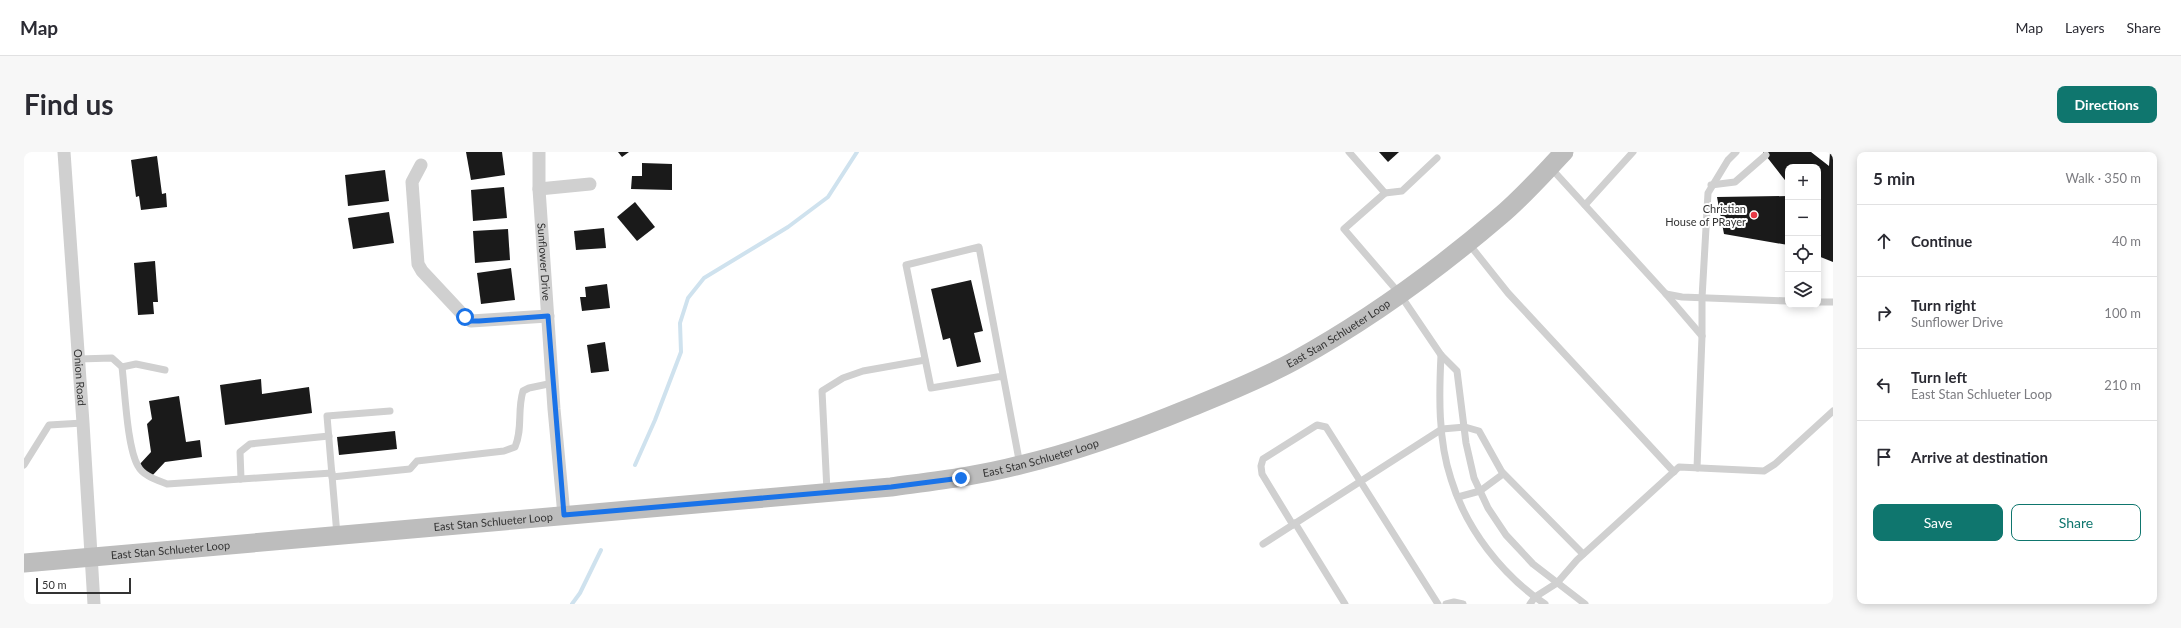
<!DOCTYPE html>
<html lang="en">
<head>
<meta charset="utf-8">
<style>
	:root { --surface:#fff; --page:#f7f7f7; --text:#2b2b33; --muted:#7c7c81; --line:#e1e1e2; --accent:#0f766e }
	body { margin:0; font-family:Lato,sans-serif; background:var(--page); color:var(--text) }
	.controls { position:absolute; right:12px; top:12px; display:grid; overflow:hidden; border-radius:8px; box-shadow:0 2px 10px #0003 }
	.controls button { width:36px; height:36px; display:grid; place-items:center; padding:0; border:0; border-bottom:1px solid var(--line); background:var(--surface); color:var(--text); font:20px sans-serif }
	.scale { position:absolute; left:12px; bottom:10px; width:95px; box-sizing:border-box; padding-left:4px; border:2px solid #333; border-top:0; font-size:11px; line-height:14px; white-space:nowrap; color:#333; -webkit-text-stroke:3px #fff; paint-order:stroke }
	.stop { position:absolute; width:12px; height:12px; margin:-9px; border:3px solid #1a73e8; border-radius:50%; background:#fff }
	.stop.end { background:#1a73e8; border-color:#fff; box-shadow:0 1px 4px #0008 }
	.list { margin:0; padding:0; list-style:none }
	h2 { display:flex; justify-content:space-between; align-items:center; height:52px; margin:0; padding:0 16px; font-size:17px }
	h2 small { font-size:13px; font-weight:400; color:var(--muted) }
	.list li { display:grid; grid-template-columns:26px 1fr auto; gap:12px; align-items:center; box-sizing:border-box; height:72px; padding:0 16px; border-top:1px solid var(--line) }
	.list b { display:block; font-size:15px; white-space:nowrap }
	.list p { margin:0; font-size:13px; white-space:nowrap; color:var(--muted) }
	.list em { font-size:13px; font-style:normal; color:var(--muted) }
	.actions { display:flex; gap:8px; padding:12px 16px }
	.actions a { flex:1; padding:9px 0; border:1px solid var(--accent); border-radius:8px; text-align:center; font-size:14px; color:var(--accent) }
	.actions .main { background:var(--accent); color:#fff }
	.icon { flex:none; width:22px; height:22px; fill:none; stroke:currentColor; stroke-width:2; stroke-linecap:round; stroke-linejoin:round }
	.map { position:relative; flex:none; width:1809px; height:452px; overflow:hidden; border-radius:8px }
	header { display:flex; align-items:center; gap:24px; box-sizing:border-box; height:56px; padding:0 20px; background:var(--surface); border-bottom:1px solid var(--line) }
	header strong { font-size:19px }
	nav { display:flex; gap:22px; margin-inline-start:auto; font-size:14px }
	.intro { display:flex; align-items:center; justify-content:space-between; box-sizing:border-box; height:96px; padding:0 24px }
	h1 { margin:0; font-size:28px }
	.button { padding:10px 18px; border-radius:8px; background:var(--accent); color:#fff; font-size:14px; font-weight:700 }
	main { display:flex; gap:24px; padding:0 24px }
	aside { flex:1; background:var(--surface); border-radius:8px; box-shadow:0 2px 10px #0003 }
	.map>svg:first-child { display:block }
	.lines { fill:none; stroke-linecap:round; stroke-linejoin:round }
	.stream { stroke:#cfe2ee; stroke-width:4 }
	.building { fill:#1a1a1a }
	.service { stroke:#d0d0d0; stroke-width:7 }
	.minor { stroke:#d0d0d0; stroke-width:13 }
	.secondary { stroke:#bdbdbd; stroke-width:19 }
	.route { stroke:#1a73e8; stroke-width:5 }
	.poi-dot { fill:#e63946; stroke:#fff; stroke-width:1.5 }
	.labels { text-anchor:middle; stroke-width:4; stroke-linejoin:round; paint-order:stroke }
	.poi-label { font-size:11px; fill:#333; stroke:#fff; text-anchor:end }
	.street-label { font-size:11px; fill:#333; stroke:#fff }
</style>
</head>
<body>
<header>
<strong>Map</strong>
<nav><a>Map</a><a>Layers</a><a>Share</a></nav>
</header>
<div class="intro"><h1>Find us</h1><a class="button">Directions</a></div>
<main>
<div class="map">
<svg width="1809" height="452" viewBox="0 0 1809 452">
	<rect width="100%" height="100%" fill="#fff"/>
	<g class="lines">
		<g class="stream">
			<path d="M611,313l20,-45 26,-68 -1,-29 8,-25 16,-20 84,-51 40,-30 29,-45"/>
			<path d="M548,452l8,-11 21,-43"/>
		</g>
	</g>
	<g class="building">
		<path d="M442,0h36l3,23 -34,5z"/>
		<path d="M594,0h11l-7,5z"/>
		<path d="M1355,0h20l-11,10z"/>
		<path d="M1739,0h48l18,14 1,-14h3v110l-15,-6v-89h-30v17z"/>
		<path d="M133,4l5,38 4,-1 1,14 -26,3 -2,-14 -3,1 -5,-37z"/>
		<path d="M618,11l30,1v26l-41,-1 1,-13h10z"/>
		<path d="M361,18l4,31 -41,5 -3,-31z"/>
		<path d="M480,35l3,31 -34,3 -2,-31z"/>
		<path d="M1764,44v49l-64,-11 -7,-37z"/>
		<path d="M611,50l20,25 -18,14 -20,-24z"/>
		<path d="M365,60l5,31 -41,6 -5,-31z"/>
		<path d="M580,76l2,20 -30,2 -2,-19z"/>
		<path d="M484,77l2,31 -35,3 -2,-32z"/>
		<path d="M131,109l3,41h-5l1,12 -16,1 -4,-52z"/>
		<path d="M487,116l4,32 -34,4 -4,-31z"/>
		<path d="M947,128l12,51 -9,2 7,29 -24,5 -7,-29 -7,2 -12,-51z"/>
		<path d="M583,132l3,24 -28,3 -2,-14h6l-1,-10z"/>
		<path d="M581,190l4,29 -18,2 -4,-28z"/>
		<path d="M237,227l1,15 47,-7 3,26 -87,12 -5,-40z"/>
		<path d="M155,244l7,46 14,-2 2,17 -37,5 -14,15 -12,-12 12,-13 -4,-28 5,-5 -3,-18z"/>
		<path d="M371,279l2,18 -58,6 -2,-18z"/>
	</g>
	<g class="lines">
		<g class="service">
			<path d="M1325,0l36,41 -41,36 55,64 42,62 16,16 9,72 8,35 14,30 18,27 27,29 52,40"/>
			<path d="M1526,15l116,127 16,3 106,4"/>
			<path d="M1687,33l24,-3 31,-27"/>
			<path d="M1361,41l17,-2 35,-33"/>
			<path d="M1561,53l48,-53"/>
			<path d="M1445,92l39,49 166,179"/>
			<path d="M1642,142l36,42"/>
			<path d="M1794,150h15"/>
			<path d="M1417,203c-2,40 -3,85 10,124 15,50 51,96 94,125"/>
			<path d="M55,207l33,-1 10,9c3,24 5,80 16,99 5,10 19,14 29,18l165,-11"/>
			<path d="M98,215l14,-3 29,6"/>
			<path d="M979,224l-72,12 -25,-123 73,-18 41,218"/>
			<path d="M0,313l25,-40 34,-2"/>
			<path d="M1673,316l5,-132v-38l6,-105 20,-33 8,-8"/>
			<path d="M1479,321l80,81"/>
			<path d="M308,325l78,-8 7,-8 87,-10 11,-4c8,-19 2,-36 8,-56l6,-3 24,-5"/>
			<path d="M217,327l-1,-27 10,-8 79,-8"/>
			<path d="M803,339l-5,-100 21,-13 20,-7 62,-11"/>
			<path d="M1271,371l50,81"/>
			<path d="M1269,373l-31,-51 -1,-8 2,-7 54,-34 9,2 112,177"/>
			<path d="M313,383l-10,-119 63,-5"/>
			<path d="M1239,392l179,-115 23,-2 14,4 24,43 -23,17 -22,6"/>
			<path d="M1422,452l8,-2 9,2"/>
			<path d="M1506,452l5,-7 22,-14 20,-23 102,-93 85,4 11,-7 58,-53"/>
		</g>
		<g class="minor">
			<path id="s1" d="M40,0l19,271 11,181"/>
			<path id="s2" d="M515,0v37l15,220 10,106"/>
			<path d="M397,13l-9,17 6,82 4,7 43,46 6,4 77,-5"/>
			<path d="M515,37l51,-5"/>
		</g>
		<path class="secondary" id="s3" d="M0,411l867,-76c43,-6 87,-11 129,-22 59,-14 116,-35 172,-58 34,-14 69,-28 102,-46 71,-39 143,-91 205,-144 23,-19 44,-43 65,-65"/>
	</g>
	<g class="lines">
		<path class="route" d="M441,165l6,4h8l69,-5 16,199 327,-28 70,-9"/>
	</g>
	<circle class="poi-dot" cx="1730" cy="63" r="4"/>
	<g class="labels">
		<g class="poi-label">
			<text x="1722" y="61">Christian<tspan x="1722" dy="13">House of PRayer</tspan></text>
		</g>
		<g class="street-label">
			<text dy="4" stroke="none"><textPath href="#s2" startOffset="110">Sunflower Drive</textPath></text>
			<text dy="4" stroke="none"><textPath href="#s3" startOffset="1347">East Stan Schlueter Loop</textPath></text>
			<text dy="4" stroke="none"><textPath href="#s1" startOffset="226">Onion Road</textPath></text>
			<text dy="4" stroke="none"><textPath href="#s3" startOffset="1023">East Stan Schlueter Loop</textPath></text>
			<text dy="4" stroke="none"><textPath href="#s3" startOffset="471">East Stan Schlueter Loop</textPath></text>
			<text dy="4" stroke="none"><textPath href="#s3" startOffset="147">East Stan Schlueter Loop</textPath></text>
		</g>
	</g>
</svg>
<div class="controls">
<button>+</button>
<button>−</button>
<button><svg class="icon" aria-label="locate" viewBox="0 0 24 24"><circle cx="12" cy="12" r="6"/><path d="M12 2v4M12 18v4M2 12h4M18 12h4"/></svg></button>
<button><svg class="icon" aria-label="layers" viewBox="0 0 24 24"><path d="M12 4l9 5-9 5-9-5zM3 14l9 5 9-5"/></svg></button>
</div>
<div class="scale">50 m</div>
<div class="stop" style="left:441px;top:165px"></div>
<div class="stop end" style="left:937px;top:326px"></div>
</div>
<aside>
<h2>5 min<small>Walk · 350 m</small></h2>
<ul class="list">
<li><svg class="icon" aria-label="ahead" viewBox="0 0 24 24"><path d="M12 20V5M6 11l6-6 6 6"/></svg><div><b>Continue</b></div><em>40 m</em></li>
<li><svg class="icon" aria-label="right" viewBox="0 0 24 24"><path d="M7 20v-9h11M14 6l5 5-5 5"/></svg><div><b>Turn right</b><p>Sunflower Drive</p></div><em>100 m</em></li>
<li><svg class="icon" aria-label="left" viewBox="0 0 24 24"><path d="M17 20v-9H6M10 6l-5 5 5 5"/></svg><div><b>Turn left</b><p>East Stan Schlueter Loop</p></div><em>210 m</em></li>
<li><svg class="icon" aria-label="arrive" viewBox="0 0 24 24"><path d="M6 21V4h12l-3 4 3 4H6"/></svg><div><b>Arrive at destination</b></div></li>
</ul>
<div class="actions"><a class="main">Save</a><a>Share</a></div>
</aside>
</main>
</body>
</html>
